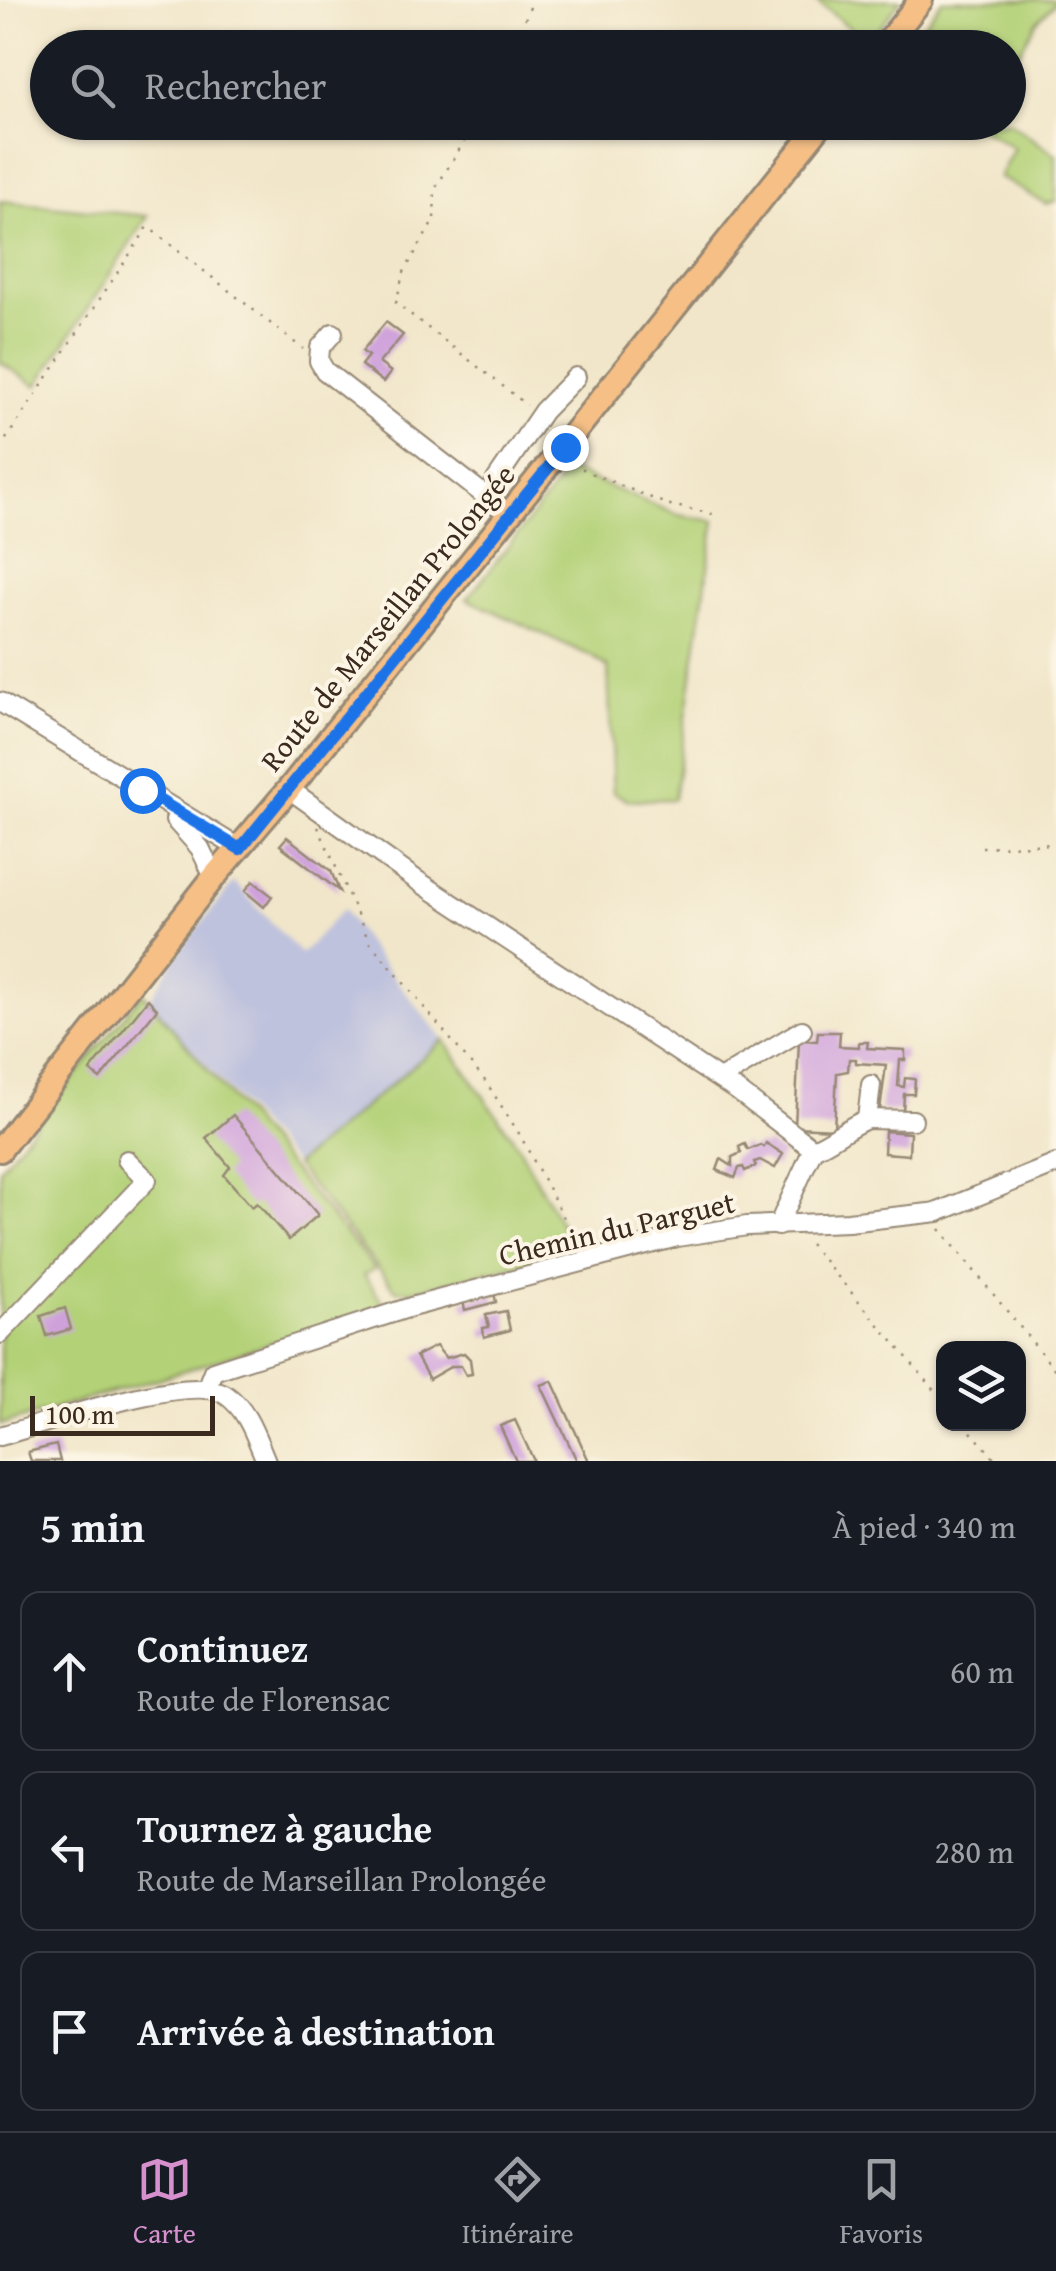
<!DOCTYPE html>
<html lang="fr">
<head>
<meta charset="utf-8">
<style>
	:root { --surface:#171b24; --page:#20242c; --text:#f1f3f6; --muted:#9ea1a6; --line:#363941; --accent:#d690ce }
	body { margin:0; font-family:"Gentium Book Plus",serif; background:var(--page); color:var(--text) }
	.controls { position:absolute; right:30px; bottom:30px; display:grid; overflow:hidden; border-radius:20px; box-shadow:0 2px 8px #0004 }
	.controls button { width:90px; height:90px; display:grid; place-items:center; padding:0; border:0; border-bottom:2px solid var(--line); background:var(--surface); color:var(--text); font:50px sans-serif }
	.scale { position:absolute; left:30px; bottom:25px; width:185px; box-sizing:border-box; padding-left:10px; border:5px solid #3b2a1e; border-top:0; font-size:28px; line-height:35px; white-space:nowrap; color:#3b2a1e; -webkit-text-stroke:8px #fcf5e5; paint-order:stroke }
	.stop { position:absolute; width:30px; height:30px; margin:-22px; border:8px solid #1a73e8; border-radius:50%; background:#fff }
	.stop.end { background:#1a73e8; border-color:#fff; box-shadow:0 2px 10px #0008 }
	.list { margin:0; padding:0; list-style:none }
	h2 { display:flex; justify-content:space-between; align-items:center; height:130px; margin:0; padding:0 40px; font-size:42px }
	h2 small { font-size:32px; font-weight:400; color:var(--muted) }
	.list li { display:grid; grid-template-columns:65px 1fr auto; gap:30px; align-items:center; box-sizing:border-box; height:160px; margin:0 20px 20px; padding:0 20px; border:2px solid var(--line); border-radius:20px }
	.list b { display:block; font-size:38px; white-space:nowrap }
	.list p { margin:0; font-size:32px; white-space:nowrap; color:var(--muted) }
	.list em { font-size:32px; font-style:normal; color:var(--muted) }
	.icon { flex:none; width:55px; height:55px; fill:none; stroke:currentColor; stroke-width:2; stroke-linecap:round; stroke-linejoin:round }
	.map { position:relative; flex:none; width:1056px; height:1461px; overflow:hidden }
	.search { position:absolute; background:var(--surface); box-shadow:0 2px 8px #0004; left:30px; right:30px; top:30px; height:110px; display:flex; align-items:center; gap:25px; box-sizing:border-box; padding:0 35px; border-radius:55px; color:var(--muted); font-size:38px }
	.sheet { height:670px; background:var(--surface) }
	nav { display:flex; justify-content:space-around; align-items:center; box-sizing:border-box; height:140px; border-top:2px solid var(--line); background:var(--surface); font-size:28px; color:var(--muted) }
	nav a { display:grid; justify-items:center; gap:5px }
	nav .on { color:var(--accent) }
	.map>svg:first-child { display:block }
	.industrial { fill:#bfc2dd }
	.green { fill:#b3d177; stroke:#777e4a; stroke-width:2.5 }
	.building { fill:#cfa1db }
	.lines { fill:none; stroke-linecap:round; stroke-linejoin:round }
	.minor-casing { stroke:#968874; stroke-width:22 }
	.major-casing { stroke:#968874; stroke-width:28 }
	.path { stroke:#968874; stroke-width:2.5; stroke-dasharray:2.5 8; stroke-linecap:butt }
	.minor { stroke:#fff; stroke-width:18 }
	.major { stroke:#f5bf86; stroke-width:22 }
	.route { stroke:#1a73e8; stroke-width:12 }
	.labels { text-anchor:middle; stroke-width:8; stroke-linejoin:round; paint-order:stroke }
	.street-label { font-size:30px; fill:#3b2a1e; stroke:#fcf5e5 }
</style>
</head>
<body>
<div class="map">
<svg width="1056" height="1461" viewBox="0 0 1056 1461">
	<rect width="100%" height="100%" fill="#fcf5e5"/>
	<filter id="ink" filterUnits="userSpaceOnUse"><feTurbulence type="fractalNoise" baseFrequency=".01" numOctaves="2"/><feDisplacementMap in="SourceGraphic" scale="20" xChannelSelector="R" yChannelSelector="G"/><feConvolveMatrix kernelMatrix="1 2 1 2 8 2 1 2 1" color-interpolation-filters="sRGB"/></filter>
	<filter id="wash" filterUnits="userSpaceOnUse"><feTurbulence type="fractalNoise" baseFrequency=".0048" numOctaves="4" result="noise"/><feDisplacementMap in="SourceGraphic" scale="40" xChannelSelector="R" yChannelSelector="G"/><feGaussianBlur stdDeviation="2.25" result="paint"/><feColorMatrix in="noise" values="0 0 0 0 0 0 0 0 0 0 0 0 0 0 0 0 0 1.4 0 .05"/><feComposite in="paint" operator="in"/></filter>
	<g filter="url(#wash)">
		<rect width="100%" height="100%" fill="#f1e6c9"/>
		<path class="industrial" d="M234,882l67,72 42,-45 27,39 74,92 -149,125 -146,-164 30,-49z"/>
		<g class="green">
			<path d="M815,0h86l-33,42z"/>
			<path d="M942,0h114v2l-19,19 -28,50 -1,-23 -101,-1z"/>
			<path d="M1009,122l47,33v46l-10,3 -47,-27 15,-29 -42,-25z"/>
			<path d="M0,201l148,15 -111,170 -37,-24z"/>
			<path d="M568,470l110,45 37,6 -41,278 -46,1 -15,-8 -5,-125 -17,-11 -124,-57z"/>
			<path d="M143,993l232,276 -11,6 22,32 -229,72 -157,46v-257z"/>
			<path d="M444,1040l75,107 48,90 -1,16 -155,38 -15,-1 -101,-125z"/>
		</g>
		<g id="blocks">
			<g class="building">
				<path d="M386,322l17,13 -24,28 12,9 -8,10 -22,-17 7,-9 -6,-5z"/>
				<path d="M287,837l44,34 8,20 -59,-46z"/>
				<path d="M253,881l19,15 -8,11 -19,-16z"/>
				<path d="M148,999l9,10 -57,70 -10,-8z"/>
				<path d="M818,1032h22l-1,14 20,1v-5h9l-1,6 38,2v10h-5l-2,26 6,1 1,-9 10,1 -1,15h-10l-1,18 -23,-2 6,-45 -30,-2v-4h-7l-1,12 -11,2 -3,56 -39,-2 4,-87 18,1z"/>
				<path d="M233,1115l85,100 -29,25 -32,-37 -5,4 -28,-32 6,-8 -24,-29z"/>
				<path d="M885,1131l25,2 -1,22 -25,-2z"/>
				<path d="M766,1143l17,11 -8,14 -15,-8 -6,2 2,4 -11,5 -2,-4 -4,1 -4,10 -18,-8 4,-11 11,7v-9l9,-4 -2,-6 6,-3 3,6 12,-5 4,2z"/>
				<path d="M494,1293l2,9 -31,8 -2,-9z"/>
				<path d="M65,1308l6,21 -24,7 -6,-20z"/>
				<path d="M506,1311l4,19 -26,7 -1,-9 6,-1 -3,-12z"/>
				<path d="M436,1346l10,12 18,-5 6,6 2,15 -6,1 -5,-9h-9l-23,13 -13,-23z"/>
				<path d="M552,1381l37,80h-12l-36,-76z"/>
				<path d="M515,1420l19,41h-18l-16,-35z"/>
				<path d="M56,1445l4,16h-29l-3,-9z"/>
			</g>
		</g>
	</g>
	<g filter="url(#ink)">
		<use href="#blocks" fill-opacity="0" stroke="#968874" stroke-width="2.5"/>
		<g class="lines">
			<g class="minor-casing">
				<g id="minor">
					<path d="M333,333l-13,15 -1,13 6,10 185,144"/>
					<path d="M495,504l-3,-12 4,-12 47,-69 33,-34"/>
					<path d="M0,702l240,147"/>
					<path d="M289,789l129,92 321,211 74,57 -35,77"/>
					<path d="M175,820l25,28 14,29"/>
					<path d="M720,1079l82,-49"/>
					<path d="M867,1119l46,1"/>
					<path d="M813,1149c20,-8 34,-22 54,-30l4,-34"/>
					<path d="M0,1334l147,-154 -20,-20"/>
					<path d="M206,1389l7,-18 198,-64 266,-70 70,-11 101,-4 90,-10 118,-48"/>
					<path d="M0,1436c45,-12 191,-65 226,-41 22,15 30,43 40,66"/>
				</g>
			</g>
			<g class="major-casing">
				<g id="major">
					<path d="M883,48l38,-48"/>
					<path d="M0,1150l214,-273 75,-88 534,-667"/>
				</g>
			</g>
			<g class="path">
				<path d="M513,48l20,-48"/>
				<path d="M476,122l-41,67 -1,31 -31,54 -7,29 131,102"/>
				<path d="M0,448l148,-221 155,122"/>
				<path d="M573,463l15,9 78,32 51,11"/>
				<path d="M318,827l51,114 117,141 34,53 59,111"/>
				<path d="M982,847l74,-3"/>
				<path d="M940,1229l116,142"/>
				<path d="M810,1244l134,157"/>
				<path d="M964,1424l33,37"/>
			</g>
			<use href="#minor" class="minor"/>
			<use href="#major" class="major"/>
		</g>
	</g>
	<g class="lines" filter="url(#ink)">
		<path class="route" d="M142,790l98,59 325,-402"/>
	</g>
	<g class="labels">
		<g class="street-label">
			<text transform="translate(388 618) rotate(-51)" y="10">Route de Marseillan Prolongée</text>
			<text transform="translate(617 1229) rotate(-13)" y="10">Chemin du Parguet</text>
		</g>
	</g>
</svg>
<div class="controls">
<button><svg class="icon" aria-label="layers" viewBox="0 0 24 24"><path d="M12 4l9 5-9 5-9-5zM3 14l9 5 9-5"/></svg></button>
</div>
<div class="scale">100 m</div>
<div class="stop" style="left:142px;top:790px"></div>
<div class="stop end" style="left:565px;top:447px"></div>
<div class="search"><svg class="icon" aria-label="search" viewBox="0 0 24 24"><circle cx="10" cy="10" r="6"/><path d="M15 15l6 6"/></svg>Rechercher</div>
</div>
<section class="sheet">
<h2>5 min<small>À pied · 340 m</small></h2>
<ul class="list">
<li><svg class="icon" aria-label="ahead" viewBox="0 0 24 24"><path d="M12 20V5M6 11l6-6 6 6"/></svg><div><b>Continuez</b><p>Route de Florensac</p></div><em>60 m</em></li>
<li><svg class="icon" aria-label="left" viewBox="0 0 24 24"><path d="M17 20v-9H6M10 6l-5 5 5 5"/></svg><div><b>Tournez à gauche</b><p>Route de Marseillan Prolongée</p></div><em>280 m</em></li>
<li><svg class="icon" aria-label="arrive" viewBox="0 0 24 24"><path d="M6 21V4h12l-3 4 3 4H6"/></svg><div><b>Arrivée à destination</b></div></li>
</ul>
</section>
<nav>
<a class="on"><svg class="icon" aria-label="map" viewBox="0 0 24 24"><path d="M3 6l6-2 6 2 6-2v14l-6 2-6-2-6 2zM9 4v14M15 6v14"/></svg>Carte</a>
<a><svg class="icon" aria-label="directions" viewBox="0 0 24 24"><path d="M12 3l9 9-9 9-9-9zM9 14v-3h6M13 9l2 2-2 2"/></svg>Itinéraire</a>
<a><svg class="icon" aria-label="saved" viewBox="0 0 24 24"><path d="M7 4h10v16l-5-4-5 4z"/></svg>Favoris</a>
</nav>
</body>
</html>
